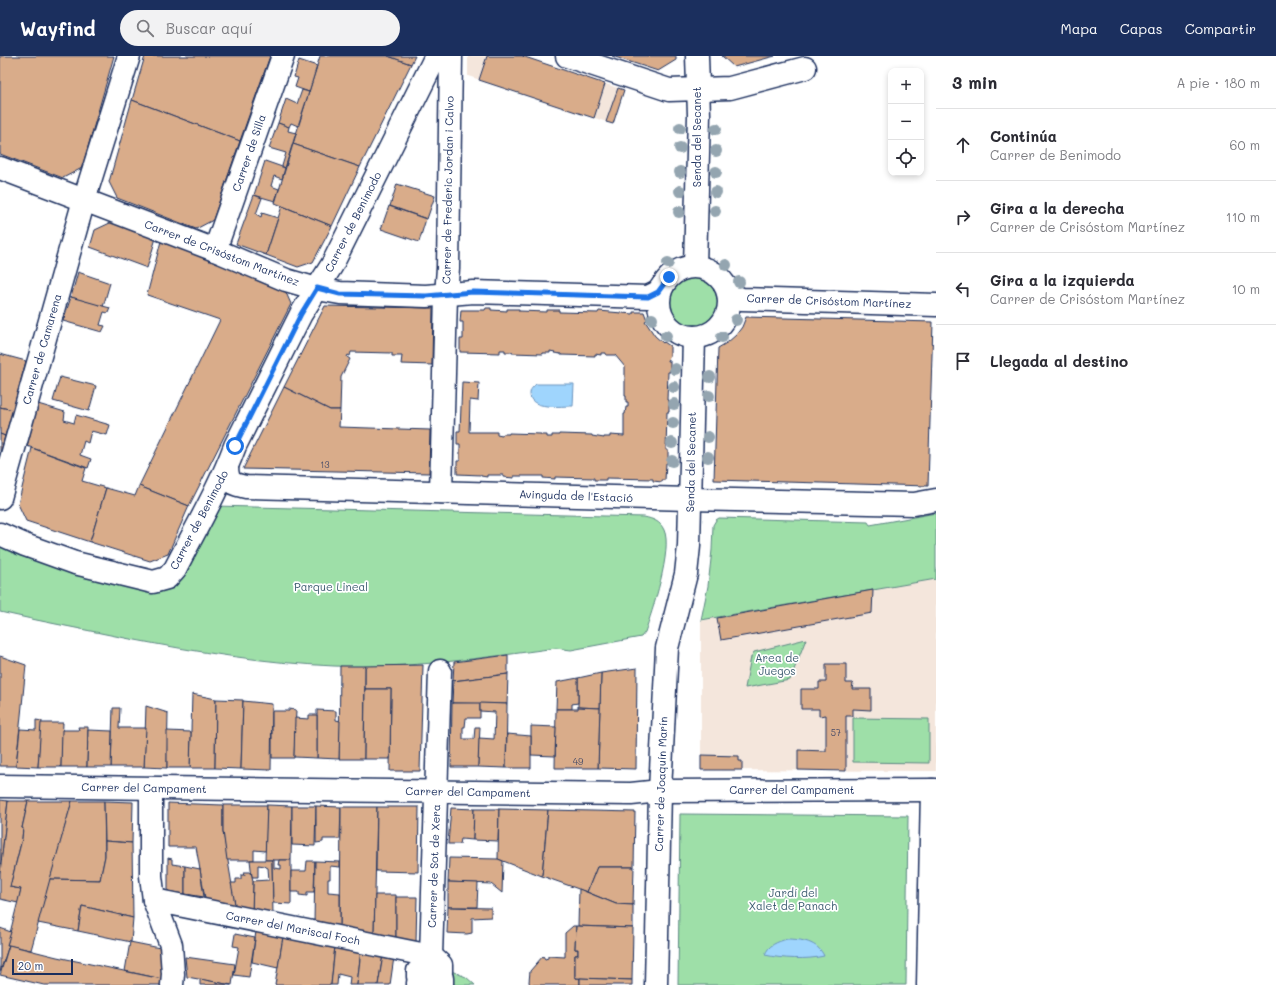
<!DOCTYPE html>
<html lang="es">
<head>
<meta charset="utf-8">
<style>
	:root { --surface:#fff; --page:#f2f2f3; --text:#2b2b33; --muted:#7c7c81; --line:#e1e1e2; --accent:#1b2f5e }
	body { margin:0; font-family:Mali,sans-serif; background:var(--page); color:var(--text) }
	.controls { position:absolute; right:12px; top:12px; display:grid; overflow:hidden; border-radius:8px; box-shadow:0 2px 6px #0003 }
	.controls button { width:36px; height:36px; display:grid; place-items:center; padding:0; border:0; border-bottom:1px solid var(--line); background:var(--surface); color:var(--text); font:20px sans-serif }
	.scale { position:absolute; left:12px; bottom:10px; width:61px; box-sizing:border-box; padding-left:4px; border:2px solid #1b2f5e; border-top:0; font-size:11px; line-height:14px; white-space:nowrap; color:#1b2f5e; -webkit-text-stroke:3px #fff; paint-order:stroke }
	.stop { position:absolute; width:12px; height:12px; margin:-9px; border:3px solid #1a73e8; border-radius:50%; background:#fff }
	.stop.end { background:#1a73e8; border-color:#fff; box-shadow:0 1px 4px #0008 }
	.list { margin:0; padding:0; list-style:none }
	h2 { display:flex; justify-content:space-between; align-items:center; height:52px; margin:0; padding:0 16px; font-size:17px }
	h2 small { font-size:13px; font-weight:400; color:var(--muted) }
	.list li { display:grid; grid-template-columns:26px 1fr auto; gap:12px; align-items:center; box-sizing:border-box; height:72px; padding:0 16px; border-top:1px solid var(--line) }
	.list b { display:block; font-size:15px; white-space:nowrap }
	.list p { margin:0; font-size:13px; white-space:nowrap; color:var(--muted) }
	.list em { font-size:13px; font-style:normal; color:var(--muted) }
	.icon { flex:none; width:22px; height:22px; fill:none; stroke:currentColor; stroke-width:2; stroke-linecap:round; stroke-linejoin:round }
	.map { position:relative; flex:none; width:936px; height:929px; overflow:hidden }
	header { display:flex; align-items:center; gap:24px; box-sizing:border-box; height:56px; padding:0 20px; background:var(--accent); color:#fff }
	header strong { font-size:19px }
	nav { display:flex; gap:22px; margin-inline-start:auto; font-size:14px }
	.search { width:280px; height:36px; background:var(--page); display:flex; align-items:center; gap:10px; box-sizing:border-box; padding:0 14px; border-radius:22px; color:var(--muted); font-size:15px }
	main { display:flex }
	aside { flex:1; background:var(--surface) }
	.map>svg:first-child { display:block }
	.built { fill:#f4e6dc }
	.green { fill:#9edfa8; stroke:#5c8783 }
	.water { fill:#9fd5fd; stroke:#6a93bd }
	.building { fill:#d9ac8a; stroke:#1b2f5e }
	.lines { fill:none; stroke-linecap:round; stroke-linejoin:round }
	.minor-casing { stroke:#1b2f5e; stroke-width:25 }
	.minor { stroke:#fff; stroke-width:22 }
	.tree { fill:#94a5b0 }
	.route { stroke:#1a73e8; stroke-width:5 }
	.labels { text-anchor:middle; stroke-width:3.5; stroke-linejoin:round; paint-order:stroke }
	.number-label { font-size:9px; fill:#4a4e69 }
	.street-label { font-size:11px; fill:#1b2f5e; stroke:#fff }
	.park-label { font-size:11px; fill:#3c5b70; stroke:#fff }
</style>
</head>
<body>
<header>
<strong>Wayfind</strong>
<div class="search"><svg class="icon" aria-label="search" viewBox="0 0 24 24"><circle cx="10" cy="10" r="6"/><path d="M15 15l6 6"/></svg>Buscar aquí</div>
<nav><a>Mapa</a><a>Capas</a><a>Compartir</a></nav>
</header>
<main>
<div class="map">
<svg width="936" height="929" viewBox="0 0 936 929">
	<rect width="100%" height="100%" fill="#fff"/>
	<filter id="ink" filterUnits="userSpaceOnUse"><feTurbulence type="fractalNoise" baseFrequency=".025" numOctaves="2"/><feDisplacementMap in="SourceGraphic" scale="8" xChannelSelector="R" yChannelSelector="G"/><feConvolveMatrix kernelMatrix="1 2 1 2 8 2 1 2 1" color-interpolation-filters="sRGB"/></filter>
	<g filter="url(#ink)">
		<g class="built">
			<path d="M468,0h54l102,34 -11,34 -145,-48z"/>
			<path d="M936,523v192l-235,-1v-150z"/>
		</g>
		<g class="green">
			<circle cx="694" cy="245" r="28"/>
			<path d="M215,450l429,11c9,2 16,4 20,13 9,19 -12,82 -19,102l-4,5 -70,13 -15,-2c-74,10 -148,21 -222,18 -69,-3 -137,-14 -204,-27 -43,-9 -87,-17 -130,-27v-73l158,48z"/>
			<path d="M936,457v66l-235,41 7,-34 4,-36 1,-25 3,-5 3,-2 149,4 2,3z"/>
			<path d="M806,583l-16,41 -45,8 6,-31 3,-5z"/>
			<path d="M853,662l76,1v44l-76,-1z"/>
			<path d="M680,758l228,2 -2,169h-228z"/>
			<path d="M444,912l22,9 9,8h-31z"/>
		</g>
		<g class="water">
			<path d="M536,328h38l-1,22c-11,0 -44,4 -43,-12 0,-5 3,-7 6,-10z"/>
			<path d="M787,883c14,0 31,3 37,17 -17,4 -42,3 -59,-1 3,-10 12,-13 22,-16z"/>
		</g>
		<g class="building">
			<path d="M0,0h114l-32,112 -19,10 -63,-24z"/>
			<path d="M145,0h125l-30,85 -108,-41z"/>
			<path d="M320,0h68l23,8 -51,103 -67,-23z"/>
			<path d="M388,0h27l-4,8z"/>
			<path d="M487,0h35l83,28 -11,34 -115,-38z"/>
			<path d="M612,0h64v4l-18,11z"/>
			<path d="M722,0h53l-41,11z"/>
			<path d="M299,4l18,6 -8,26 -14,-5 3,-9 -4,-1z"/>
			<path d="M618,32l6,2 -11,34 -7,-2z"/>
			<path d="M302,34l7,2 -11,34 -7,-3 -2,4 -11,-4 8,-24 11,5z"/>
			<path d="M132,44l108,41 -27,79 -17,9 -79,-31 -8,-16z"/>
			<path d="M278,67l11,4 -1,4 8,2 -11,35 -3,-2 4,-13 -17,-5z"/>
			<path d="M293,88l67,23 -28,59 -57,-23z"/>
			<path d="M265,105l20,7 -3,11 -8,-3 -3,10 8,3 -4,12 -21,-6z"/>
			<path d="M397,128l38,12 -8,23 -37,-13z"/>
			<path d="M254,139l8,3 -6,16 5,3 1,-4 16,5 -12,37 -30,-11z"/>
			<path d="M282,150l50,20 -19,36 -15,5 -32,-12z"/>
			<path d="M389,150l37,13 -7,23 -38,-13z"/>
			<path d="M112,166l44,16 -9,30 -57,-21 5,-17z"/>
			<path d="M161,185l123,47 7,16 -102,202 -50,-20 81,-166 -73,-25z"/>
			<path d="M78,216l32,11 -7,24 -32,-10z"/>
			<path d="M71,241l39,11 -2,5 -4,-1 -4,13 5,1 -3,6 -39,-11z"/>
			<path d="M325,250l108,2 -1,57 -31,-1 1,-8h-10v-3l-41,-1 -1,4 -2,-1 -1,2 3,2 -9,18 -1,33h-10l-46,-23z"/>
			<path d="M486,252h5v2l16,1v-2h12v2l28,1v-2h12v2l39,1 1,-2 34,3v-2h11l3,8 -2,1 10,15 8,7 1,-1 6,4v11h-1l-1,4h2v11h-2l-1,28h2v12h-2l-1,38h2v13h-2l-1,17h-3v2l-9,-1v-2l-47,-1v2h-12v-2l-39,-1v2l-12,-1v-2h-29v2l-11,-1v-2h-16v2l-6,-1v-1l-24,-1v-13h3v-17h-3v-13h3l2,-49 17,1 -1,18 -8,-1 -1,32h28v3l5,1 1,-2h6v-1l32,1v1h6v2h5v-2h7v-1l33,1v1l12,2v-1h6v-2l14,1v-22h1l1,-7h2v-5h-2v-6h-1v-29l-10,-12h-9v-2h-5v2l-6,-1v2l-34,-1v-1l-7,-1 1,-1 -5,-1v2h-7v1l-31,-1v-1h-7v-2h-5v3l-40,-1v-13h3v-17h-3l1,-12h24z"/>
			<path d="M746,261l187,5 -5,164 -214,-6 4,-132 10,-6 8,-7 6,-8z"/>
			<path d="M0,298l26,7 -13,49 -13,-3z"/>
			<path d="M60,321l36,9 -7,25 -36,-10z"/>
			<path d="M284,331l46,23h10l-1,17 91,3 -1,43 -186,-4z"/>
			<path d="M38,348l27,8 -1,8 10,3 2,-8 34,10 -3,10 -16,-4 -3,12 -4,-2 -4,14 11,4 -3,9 -61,-22z"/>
			<path d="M0,351l13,3 -8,26 -5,-2z"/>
			<path d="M0,378l5,2 -5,20z"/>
			<path d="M32,392l54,20 -4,13 24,7 -16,54 -64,-21 -8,-17z"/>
			<path d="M139,430l50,20 -21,48 -18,7 -60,-19 16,-54 29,8z"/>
			<path d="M873,534l-1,23 -151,27 -4,-22z"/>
			<path d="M508,599v19l-55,7 1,-19z"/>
			<path d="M0,600l26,9 -10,101h-16z"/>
			<path d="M826,608h20v19h7l-1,6h19v21l-18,-1v7h-7v55l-48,-1v-20l28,1v-36l-7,1v-7h-18v-20h18v-7h7z"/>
			<path d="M423,609l-3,106h-30l1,-82h-26v-23z"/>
			<path d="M340,610h25l-1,93h-25z"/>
			<path d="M637,612l-1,101 -38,-1 3,-95z"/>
			<path d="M601,617l-1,35 -22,-1v-29z"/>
			<path d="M508,618l-1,30 -55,-1 1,-22z"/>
			<path d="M578,622v25l-6,1v5h-16l1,-27z"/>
			<path d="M365,633h26l-1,70h-26z"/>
			<path d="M192,638l24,5 -1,69h-25z"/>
			<path d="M216,643l27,1 -2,69 -26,-1z"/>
			<path d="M243,645l29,3 -1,66 -30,-1z"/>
			<path d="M452,647h28v15h-14l-1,9h-2v12h11l1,-12h5l-2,40h-27z"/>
			<path d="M480,647l27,1 -1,64 -28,-1 1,-29 15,1 1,-27 -15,-1z"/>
			<path d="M146,650l22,7 -1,55 -23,-1z"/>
			<path d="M578,651l22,1 -2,60h-43l1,-59h22z"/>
			<path d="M113,652h7l-1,20h27l-2,39h-33z"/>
			<path d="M289,653l7,1 -2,48h-22v-47h17z"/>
			<path d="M317,654l19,1v9l4,1 -1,38 -22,-1z"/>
			<path d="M309,659h8v43l-23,-1 1,-39 14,1z"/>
			<path d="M36,664l6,1 -4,46 -22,-1 4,-37 16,1z"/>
			<path d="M41,667h22l-2,44h-23z"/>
			<path d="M531,670l25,1 -1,29 -24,-1z"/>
			<path d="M78,671h10l-1,40h-26l1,-37h17z"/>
			<path d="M88,674l24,1 -1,36h-24z"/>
			<path d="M167,675l24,1 -1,36h-23z"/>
			<path d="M507,678l24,2v32h-25z"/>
			<path d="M701,699l38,1v5h3v9h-41z"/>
			<path d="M0,744l8,1 -8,72z"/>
			<path d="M8,745h20l-6,27h1l-1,11 -12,48 11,2 -3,14 -18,-4v-26z"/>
			<path d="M28,745h44l-41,149 -24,-5 14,-56 -11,-2 12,-48 1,-11h-1z"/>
			<path d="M72,745h32l1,55 -5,24 -50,-1z"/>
			<path d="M104,745l29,1 -1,41 -27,-2z"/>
			<path d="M168,747l55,2v26l13,78 -30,-5 -10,-57h-28z"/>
			<path d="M223,749h44l-1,46 -12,-1v10h-27l-4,-29z"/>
			<path d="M267,749l25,1 -1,54h-26z"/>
			<path d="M292,750h24l-1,40 -23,-1z"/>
			<path d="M316,750l25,1 -1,32h-17v3l-7,1z"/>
			<path d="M341,751h36l-3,128 -34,-6z"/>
			<path d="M377,751h42l-1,65 -42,-1z"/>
			<path d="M451,752l23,1 -1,31 -12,-1 -1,5h-12z"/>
			<path d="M474,753h25l-1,32 -25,-1z"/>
			<path d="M499,753l49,1 -6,66 -44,-17z"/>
			<path d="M548,754l87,2 -1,55h-37l-10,25 -45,-16z"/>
			<path d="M105,785l27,2 1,75 -51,-12 -4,25 -40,-8 12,-44 50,1 5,-24z"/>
			<path d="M168,802l4,1v5l13,2v28l-17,-3z"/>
			<path d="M449,802l49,1 5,2 -1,32 -11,-9 -43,-2z"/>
			<path d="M250,804h22l1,56 -21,-3 1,-32 16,-1 -1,-12 -2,-1 -1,-1 -7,-1v12h-6z"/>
			<path d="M272,804h2v8l7,1v-4h-3l1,-5h12v44l-18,-1z"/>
			<path d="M307,805h8l-1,31h-7v4l-8,-1v-3h-8v-21h15z"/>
			<path d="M315,805l25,1v5l-10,-1v13h-2v13l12,1v36l-26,-5z"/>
			<path d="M185,810l15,3 4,28 -19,-3z"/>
			<path d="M597,811h37l-1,38 -17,-1 -29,-12z"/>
			<path d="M244,816h7l2,9 -1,32 -16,-4 -5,-26h5v-4h5v-4h4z"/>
			<path d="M448,826l30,1 -1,24h-29z"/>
			<path d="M579,833l37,15 17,1v23l-55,-2z"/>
			<path d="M375,839h21v44l-22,-4z"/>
			<path d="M396,841h21l-1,45 -20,-3z"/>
			<path d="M82,850l51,12 -2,24 -53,-11z"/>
			<path d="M448,851l43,1v9l-19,1v15l-5,1 -20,-1z"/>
			<path d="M573,870h3l-1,23h3v6h-3v23h5v7h-50l-1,-3 1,-11 13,-15 2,3 3,-1v-2l17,1v-24z"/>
			<path d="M576,870l57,2 -1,52 -57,-2v-23h3v-6h-3z"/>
			<path d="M0,872l11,4 -4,13h2l-9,27z"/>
			<path d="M256,875l27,6 -5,31 -26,-6z"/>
			<path d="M235,878l20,4 -6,39 -15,-2 5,-28 -6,-1z"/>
			<path d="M283,881l52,9 -4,39h-56z"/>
			<path d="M130,886l35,7 -3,30 -37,-8z"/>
			<path d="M9,889l48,12 105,22 -1,6h-117l-44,-10z"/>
			<path d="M335,890l26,4 -4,35h-8l1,-8 -12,-3 -1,11h-6z"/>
			<path d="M361,894l22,5 -5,30h-21z"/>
			<path d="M383,899l11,2 -4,28h-12z"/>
			<path d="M185,901l50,7 -3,21 -45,-8z"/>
			<path d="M580,922l52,2v5h-52z"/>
			<path d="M200,923l31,6h-31z"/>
		</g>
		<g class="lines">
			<g class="minor-casing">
				<g id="minor">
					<path d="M567,0l102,34 61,-2 75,-20"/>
					<path d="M0,112l215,82 71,30 31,9 23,4 86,3 47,-4 175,5 10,-5 5,-7"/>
					<path d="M215,194l68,-194"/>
					<path d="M695,210l4,-151 -2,-59"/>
					<circle cx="694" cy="246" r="35"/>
					<path d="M726,230l5,8 10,5 195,6"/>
					<path d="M227,412c1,15 5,16 19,19l443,12 225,5 22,-4"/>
					<path d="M441,436l5,-197 2,-27 3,-212"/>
					<path d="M0,442l84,-298 45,-144"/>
					<path d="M0,478l25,11 50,18 78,19 14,-4 8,-9c21,-41 44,-80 60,-123l66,-132 31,-49 104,-209"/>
					<path d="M0,730l631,8 29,-3 276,-1"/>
					<path d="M151,732v88l3,24 17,45 2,29 -1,11"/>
					<path d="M154,844l277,56 10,9v7l-23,-1v6l24,1v6l-24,-1v2"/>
					<path d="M431,900l9,-285"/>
					<path d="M656,929l4,-194 7,-143 19,-74 3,-28 5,-209"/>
					<path d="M928,929l4,-195"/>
				</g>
			</g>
			<use href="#minor" class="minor"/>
		</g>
		<g class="tree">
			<circle cx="680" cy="72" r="6"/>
			<circle cx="716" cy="73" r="6"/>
			<circle cx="680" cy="92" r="6"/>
			<circle cx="716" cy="95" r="6"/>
			<circle cx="680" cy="116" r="6"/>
			<circle cx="716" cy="116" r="6"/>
			<circle cx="680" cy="135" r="6"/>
			<circle cx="716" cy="136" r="6"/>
			<circle cx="715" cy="155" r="6"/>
			<circle cx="679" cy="156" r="6"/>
			<circle cx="668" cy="207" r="6"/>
			<circle cx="726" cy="209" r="6"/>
			<circle cx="739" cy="226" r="6"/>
			<circle cx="652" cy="263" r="6"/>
			<circle cx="736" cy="264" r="6"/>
			<circle cx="666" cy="280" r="6"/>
			<circle cx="722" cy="281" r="6"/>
			<circle cx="675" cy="313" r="6"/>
			<circle cx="710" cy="321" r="6"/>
			<circle cx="674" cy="331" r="6"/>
			<circle cx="709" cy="340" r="6"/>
			<circle cx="674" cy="348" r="6"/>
			<circle cx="673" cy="367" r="6"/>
			<circle cx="708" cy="381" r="6"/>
			<circle cx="672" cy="387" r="6"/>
			<circle cx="708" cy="401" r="6"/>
			<circle cx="672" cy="405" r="6"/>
		</g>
	</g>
	<g class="lines" filter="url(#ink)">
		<path class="route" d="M235,390l66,-132 16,-26 23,6 86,2 47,-4 175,5 10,-5 11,-15"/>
	</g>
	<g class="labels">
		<g class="number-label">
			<text x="325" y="412">13</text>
			<text x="836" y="680">57</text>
			<text x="578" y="709">49</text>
		</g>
		<g class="street-label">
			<text transform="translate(697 81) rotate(-90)" y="4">Senda del Secanet</text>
			<text transform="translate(249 97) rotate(-71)" y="4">Carrer de Silla</text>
			<text transform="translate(448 134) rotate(-89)" y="4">Carrer de Frederic Jordan i Calvo</text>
			<text transform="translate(353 166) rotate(-63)" y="4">Carrer de Benimodo</text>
			<text transform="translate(222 197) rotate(21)" y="4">Carrer de Crisóstom Martínez</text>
			<text transform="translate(829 245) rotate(2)" y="4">Carrer de Crisóstom Martínez</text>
			<text transform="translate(42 293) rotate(-74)" y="4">Carrer de Camarena</text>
			<text transform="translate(691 406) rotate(-89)" y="4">Senda del Secanet</text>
			<text transform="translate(576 440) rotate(2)" y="4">Avinguda de l'Estació</text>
			<text transform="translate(199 464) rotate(-62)" y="4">Carrer de Benimodo</text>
			<text transform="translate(661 728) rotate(-88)" y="4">Carrer de Joaquín Marín</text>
			<text transform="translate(144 732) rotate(1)" y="4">Carrer del Campament</text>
			<text x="792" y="738">Carrer del Campament</text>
			<text transform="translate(468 736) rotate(1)" y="4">Carrer del Campament</text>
			<text transform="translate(434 810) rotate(-88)" y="4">Carrer de Sot de Xera</text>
			<text transform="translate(293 872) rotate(11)" y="4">Carrer del Mariscal Foch</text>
		</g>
		<g class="park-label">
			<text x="331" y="535">Parque Lineal</text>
			<text x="777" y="606">Area de<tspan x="777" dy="13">Juegos</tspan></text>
			<text x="793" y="841">Jardí del<tspan x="793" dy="13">Xalet de Panach</tspan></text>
		</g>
	</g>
</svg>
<div class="controls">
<button>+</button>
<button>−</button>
<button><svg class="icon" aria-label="locate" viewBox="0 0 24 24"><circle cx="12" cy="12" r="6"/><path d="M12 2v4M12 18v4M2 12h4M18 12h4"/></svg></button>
</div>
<div class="scale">20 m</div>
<div class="stop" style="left:235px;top:390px"></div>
<div class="stop end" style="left:669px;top:221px"></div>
</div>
<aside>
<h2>3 min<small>A pie · 180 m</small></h2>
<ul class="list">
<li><svg class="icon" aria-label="ahead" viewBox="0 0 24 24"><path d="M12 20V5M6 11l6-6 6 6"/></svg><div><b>Continúa</b><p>Carrer de Benimodo</p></div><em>60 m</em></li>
<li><svg class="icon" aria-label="right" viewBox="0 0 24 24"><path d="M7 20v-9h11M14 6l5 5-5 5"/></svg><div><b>Gira a la derecha</b><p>Carrer de Crisóstom Martínez</p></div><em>110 m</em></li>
<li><svg class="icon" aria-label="left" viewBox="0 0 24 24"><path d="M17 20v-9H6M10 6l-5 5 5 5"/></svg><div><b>Gira a la izquierda</b><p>Carrer de Crisóstom Martínez</p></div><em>10 m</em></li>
<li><svg class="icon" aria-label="arrive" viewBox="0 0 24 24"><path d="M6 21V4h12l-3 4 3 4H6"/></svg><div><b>Llegada al destino</b></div></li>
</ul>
</aside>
</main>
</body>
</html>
